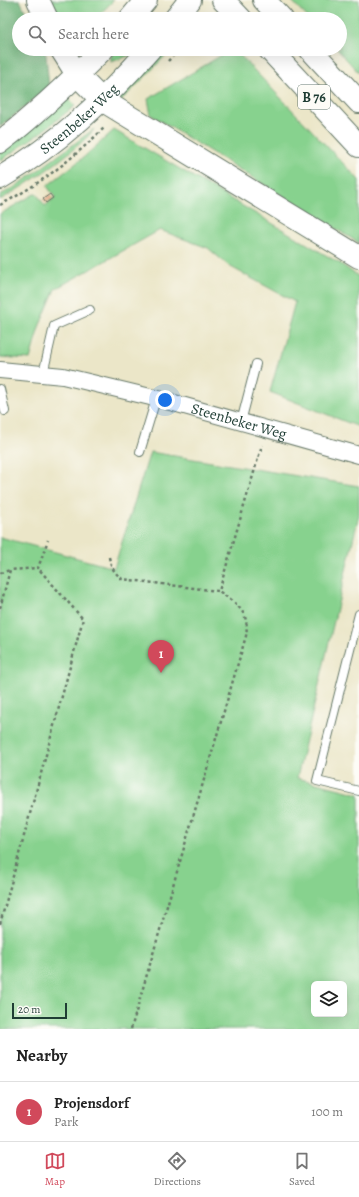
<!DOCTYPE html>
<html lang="en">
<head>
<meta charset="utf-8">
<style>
	:root { --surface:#fff; --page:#f2f2f2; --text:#222; --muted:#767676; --line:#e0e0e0; --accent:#d1495b }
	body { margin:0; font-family:Alegreya,serif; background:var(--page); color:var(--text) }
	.controls { position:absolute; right:12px; bottom:12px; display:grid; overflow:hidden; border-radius:6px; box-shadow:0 4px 16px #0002 }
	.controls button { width:36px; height:36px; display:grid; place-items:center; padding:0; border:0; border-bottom:1px solid var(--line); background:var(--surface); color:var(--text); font:20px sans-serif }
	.scale { position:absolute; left:12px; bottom:10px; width:55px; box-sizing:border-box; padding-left:4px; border:2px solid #1f3d34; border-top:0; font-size:11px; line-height:14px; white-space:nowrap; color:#1f3d34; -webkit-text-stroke:3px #fdfcf7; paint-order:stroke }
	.you { position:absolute; left:165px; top:400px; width:14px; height:14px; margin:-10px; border:3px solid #fff; border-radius:50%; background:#1a73e8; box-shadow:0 0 0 6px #1a73e833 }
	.badge { display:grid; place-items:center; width:26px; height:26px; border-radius:50%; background:var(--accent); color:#fff; font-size:13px; font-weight:700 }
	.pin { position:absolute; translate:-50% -33px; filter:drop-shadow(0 1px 2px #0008) }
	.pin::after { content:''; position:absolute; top:21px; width:14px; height:12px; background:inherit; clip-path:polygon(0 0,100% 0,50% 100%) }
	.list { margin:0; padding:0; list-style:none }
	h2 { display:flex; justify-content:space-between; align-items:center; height:52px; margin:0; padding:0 16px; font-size:17px }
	h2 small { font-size:13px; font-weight:400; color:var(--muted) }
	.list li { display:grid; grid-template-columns:26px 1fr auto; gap:12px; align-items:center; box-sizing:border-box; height:60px; padding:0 16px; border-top:1px solid var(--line) }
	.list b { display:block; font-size:15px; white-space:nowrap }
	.list p { margin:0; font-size:13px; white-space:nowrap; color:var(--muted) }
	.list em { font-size:13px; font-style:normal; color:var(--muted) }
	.icon { flex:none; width:22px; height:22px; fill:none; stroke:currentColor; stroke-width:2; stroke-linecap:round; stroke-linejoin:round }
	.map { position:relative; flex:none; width:359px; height:1029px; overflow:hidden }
	.search { position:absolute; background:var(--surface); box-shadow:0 4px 16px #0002; left:12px; right:12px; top:12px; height:44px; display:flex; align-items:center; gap:10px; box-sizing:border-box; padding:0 14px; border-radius:22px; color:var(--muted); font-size:15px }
	.sheet { height:112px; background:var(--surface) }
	nav { display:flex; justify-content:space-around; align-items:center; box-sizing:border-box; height:56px; border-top:1px solid var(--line); background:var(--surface); font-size:11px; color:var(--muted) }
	nav a { display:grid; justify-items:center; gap:2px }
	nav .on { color:var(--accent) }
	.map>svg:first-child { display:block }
	.green { fill:#87d28e; stroke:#538861; fill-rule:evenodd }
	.forest { fill:#6db479; stroke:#467856 }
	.building { fill:#e6b494 }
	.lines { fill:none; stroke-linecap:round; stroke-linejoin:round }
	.lane-casing { stroke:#667868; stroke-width:10 }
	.street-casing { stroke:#667868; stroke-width:18 }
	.secondary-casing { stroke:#667868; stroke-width:24 }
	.highway-casing { stroke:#667868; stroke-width:24 }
	.path { stroke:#667868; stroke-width:2.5; stroke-dasharray:3 3; stroke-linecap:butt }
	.lane { stroke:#fff; stroke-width:8 }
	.street { stroke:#fff; stroke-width:16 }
	.secondary { stroke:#fff; stroke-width:22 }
	.highway { stroke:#fff; stroke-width:22 }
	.labels { text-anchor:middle; stroke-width:4; stroke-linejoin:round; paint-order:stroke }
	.shield { fill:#fdfcf7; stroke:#62766e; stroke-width:1 }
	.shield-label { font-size:14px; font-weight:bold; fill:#1f3d34 }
	.street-label { font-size:15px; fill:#1f3d34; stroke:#fdfcf7 }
</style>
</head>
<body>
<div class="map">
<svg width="359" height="1029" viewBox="0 0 359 1029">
	<rect width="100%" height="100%" fill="#fdfcf7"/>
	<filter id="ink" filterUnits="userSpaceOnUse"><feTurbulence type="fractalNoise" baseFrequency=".025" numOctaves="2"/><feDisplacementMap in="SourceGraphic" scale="8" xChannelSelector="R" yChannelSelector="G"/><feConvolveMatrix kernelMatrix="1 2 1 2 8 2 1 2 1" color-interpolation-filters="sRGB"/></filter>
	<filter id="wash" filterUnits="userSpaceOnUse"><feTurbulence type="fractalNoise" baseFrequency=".012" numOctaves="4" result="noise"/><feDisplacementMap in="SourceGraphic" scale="16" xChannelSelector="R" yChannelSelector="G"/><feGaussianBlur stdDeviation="0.9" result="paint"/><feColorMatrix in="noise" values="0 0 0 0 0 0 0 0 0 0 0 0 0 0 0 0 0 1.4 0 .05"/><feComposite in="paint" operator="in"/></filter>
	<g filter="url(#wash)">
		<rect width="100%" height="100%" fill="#ebe6c8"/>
		<g class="green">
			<path d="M51,0h63l-19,19h-34z"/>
			<path d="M291,0h68v73l-22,-24h3v-30h-31z"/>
			<path d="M117,49h19l-8,7 -17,6v-6z"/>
			<path d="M165,49h7l-51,52 -5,-5z"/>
			<path d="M232,49h2l125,131v63l-208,-128 -3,-16z"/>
			<path d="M65,95l10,11 -35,27 -40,28v-9z"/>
			<path d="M94,129c-6,9 -16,16 -24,23 -22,18 -46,34 -70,48v-5l12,-6 24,-17z"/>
			<path d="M114,130l227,134 18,13v150l-89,-35 25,-90 -66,-36 -21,-18 -48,-18 -105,59 -16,38 -9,32 -30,-2v-143l36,-21 9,13 10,-9 -8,-11 37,-29z"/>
			<path d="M150,452l209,34v29l-62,263 62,16v235h-359v-492l114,31zM314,984h30v30h-30z"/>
		</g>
		<path class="forest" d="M0,0h20l9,19h-10v30h24l3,6 3,32 -49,40z"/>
		<g id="blocks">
			<path class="building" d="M50,194l3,4 -7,5 -3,-4z"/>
		</g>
	</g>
	<g filter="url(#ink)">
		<use href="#blocks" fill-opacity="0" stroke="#667868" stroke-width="1"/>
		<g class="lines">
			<g class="lane-casing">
				<g id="lane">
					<path d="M43,374l11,-48 36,-16"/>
					<path d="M0,389l5,22"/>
					<path d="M241,422l15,-58"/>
					<path d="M140,452l16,-53"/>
					<path d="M359,614l-42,167 42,10"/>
				</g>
			</g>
			<g class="street-casing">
				<g id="street">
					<path id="s1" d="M0,370l63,6 104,25 192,54"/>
				</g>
			</g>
			<g class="secondary-casing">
				<g id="secondary">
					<path d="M130,19l16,-19"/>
					<path d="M175,19l15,-19"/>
					<path d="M0,142c37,-28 70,-60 103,-93"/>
					<path id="s2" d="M0,178c59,-35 105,-78 150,-129"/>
				</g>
			</g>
			<g class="highway-casing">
				<g id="highway">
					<path d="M38,0l9,19"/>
					<path d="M223,0l18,19"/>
					<path d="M264,0l18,19"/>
					<path d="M61,49l17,27 24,24 257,157"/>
					<path d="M269,49l90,97"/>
					<path d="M310,49l49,53"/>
				</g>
			</g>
			<g class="path">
				<path d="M205,19l5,-6"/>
				<path d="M168,61l11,-12"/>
				<path d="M0,205c39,-20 74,-47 105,-78"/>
				<path d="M109,557c2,11 5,15 13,22l96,12"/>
				<path d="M0,573l10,-3"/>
				<path d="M0,608l10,-38 28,-2 10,-28"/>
				<path d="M0,924l83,-305 -45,-51"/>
				<path d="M131,1029l115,-393c4,-26 -10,-31 -27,-45l43,-146"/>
			</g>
			<use href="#lane" class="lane"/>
			<use href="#street" class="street"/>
			<use href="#secondary" class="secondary"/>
			<use href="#highway" class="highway"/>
		</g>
	</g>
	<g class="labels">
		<rect class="shield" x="298" y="85" width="32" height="24" rx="3"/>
		<g class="shield-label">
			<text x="314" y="102">B 76</text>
		</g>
		<g class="street-label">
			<text dy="5" stroke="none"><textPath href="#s2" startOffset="99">Steenbeker Weg</textPath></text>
			<text dy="5" stroke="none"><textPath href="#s1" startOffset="245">Steenbeker Weg</textPath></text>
		</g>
	</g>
</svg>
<div class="controls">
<button><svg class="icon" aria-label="layers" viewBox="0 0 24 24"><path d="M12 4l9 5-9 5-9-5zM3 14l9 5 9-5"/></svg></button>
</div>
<div class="scale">20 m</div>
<div class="you"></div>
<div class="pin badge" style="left:161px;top:673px">1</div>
<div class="search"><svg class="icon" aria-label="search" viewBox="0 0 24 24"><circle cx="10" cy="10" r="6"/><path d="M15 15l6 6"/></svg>Search here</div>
</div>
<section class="sheet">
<h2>Nearby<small></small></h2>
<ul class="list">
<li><span class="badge">1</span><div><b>Projensdorf</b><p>Park</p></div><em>100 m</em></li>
</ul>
</section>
<nav>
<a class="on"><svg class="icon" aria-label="map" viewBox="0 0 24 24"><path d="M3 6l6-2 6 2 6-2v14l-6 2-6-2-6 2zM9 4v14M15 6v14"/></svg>Map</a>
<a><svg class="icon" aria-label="directions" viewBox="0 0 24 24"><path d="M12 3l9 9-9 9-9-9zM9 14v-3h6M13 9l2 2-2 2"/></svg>Directions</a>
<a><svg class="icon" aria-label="saved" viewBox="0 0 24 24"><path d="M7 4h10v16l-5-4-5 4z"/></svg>Saved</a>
</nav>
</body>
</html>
